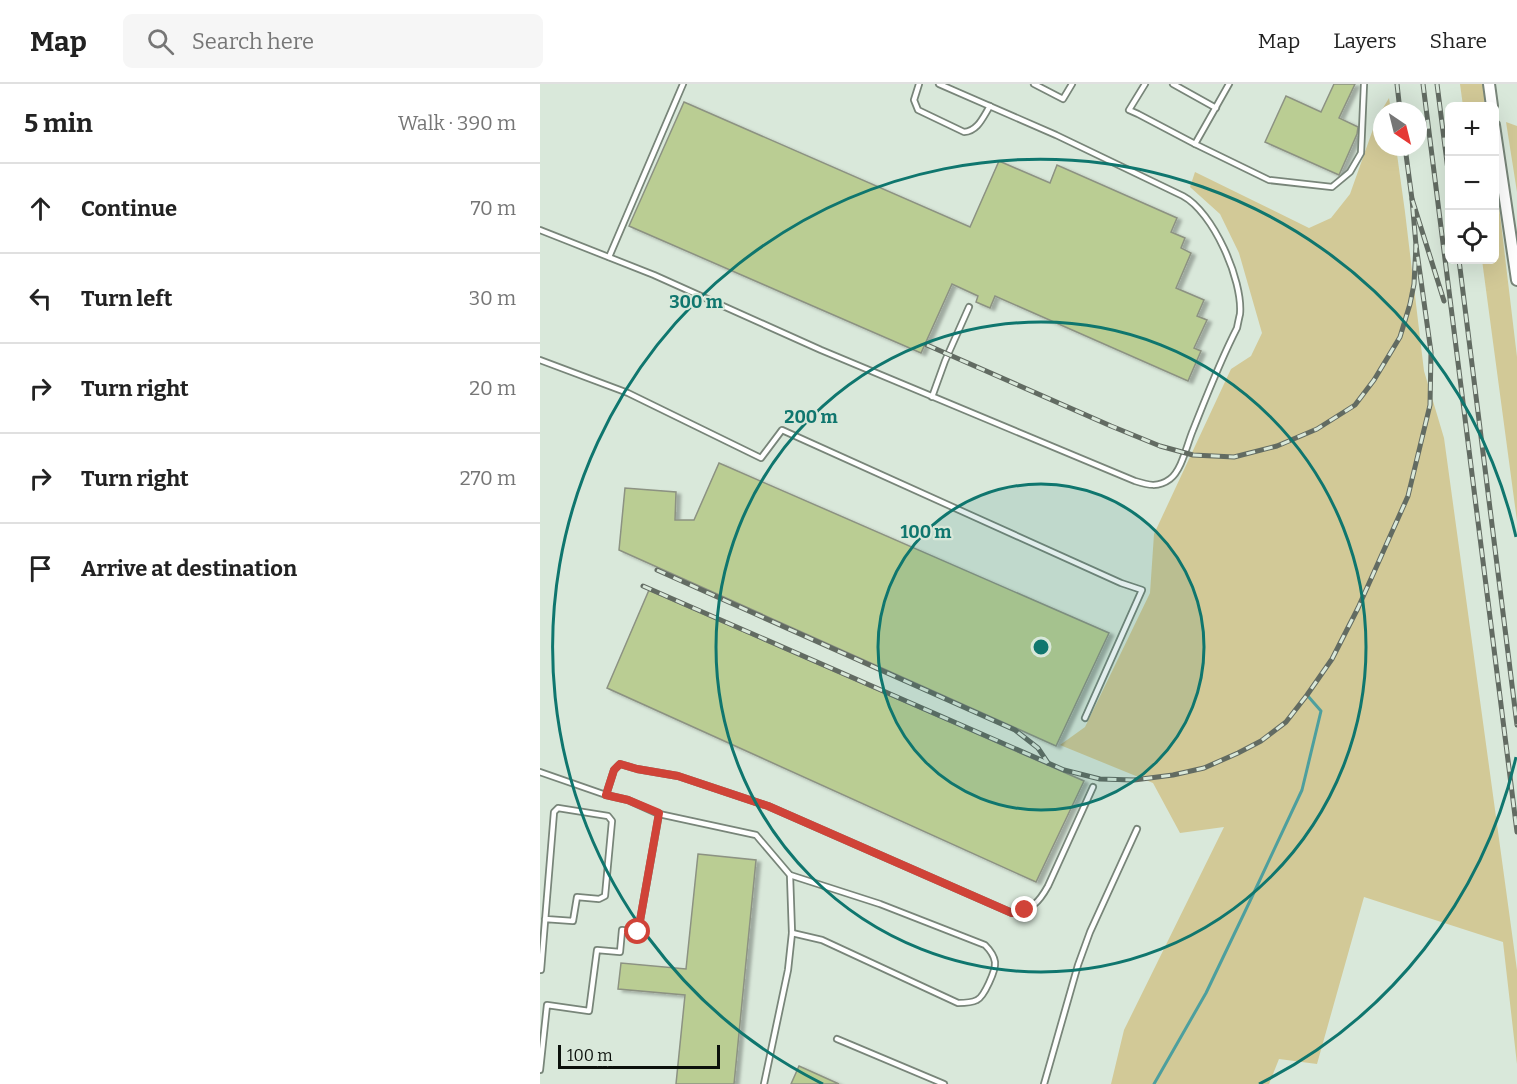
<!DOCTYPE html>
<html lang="en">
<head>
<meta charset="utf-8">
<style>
	:root { --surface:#fff; --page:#f6f6f6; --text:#222; --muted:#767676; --line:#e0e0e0 }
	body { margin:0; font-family:Bitter,serif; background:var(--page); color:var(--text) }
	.controls { position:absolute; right:18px; top:18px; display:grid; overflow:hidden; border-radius:9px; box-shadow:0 6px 24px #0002 }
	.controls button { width:54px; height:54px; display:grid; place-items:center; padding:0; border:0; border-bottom:2px solid var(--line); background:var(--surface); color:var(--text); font:30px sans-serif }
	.compass { position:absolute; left:833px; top:18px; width:54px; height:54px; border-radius:50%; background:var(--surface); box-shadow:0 6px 24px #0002; rotate:145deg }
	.scale { position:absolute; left:18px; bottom:15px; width:162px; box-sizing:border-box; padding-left:6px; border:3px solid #0b100b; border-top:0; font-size:16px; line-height:21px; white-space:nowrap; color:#0b100b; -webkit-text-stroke:4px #d9e8da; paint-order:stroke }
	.stop { position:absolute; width:18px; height:18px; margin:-14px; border:4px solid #d04338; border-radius:50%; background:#fff }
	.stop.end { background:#d04338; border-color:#fff; box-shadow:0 2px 6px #0008 }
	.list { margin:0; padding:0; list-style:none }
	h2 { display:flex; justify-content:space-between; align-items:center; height:78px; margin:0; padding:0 24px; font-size:26px }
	h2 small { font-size:20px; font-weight:400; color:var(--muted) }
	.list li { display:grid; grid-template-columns:39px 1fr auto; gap:18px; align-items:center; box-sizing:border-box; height:90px; padding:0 24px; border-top:2px solid var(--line) }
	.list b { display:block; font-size:22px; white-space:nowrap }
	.list em { font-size:20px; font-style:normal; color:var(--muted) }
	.icon { flex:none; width:33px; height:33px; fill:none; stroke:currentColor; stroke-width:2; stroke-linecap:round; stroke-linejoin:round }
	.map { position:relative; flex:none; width:977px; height:1000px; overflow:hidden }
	header { display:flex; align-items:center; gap:36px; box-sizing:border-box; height:84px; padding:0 30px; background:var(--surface); border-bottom:2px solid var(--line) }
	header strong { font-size:28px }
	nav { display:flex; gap:33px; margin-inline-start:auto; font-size:21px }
	.search { width:420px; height:54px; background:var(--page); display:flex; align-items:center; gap:15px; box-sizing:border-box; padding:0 21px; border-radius:9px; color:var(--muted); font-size:22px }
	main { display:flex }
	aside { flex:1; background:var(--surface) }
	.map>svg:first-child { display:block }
	.green { fill:#d2c997 }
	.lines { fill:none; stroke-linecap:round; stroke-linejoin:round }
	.stream { stroke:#4d9f9e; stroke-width:3 }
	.building { fill:#bacd93; stroke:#8c9282; stroke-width:1.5; filter:url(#shadow) }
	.service-casing { stroke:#788579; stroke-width:8 }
	.tertiary-casing { stroke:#788579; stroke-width:14 }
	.service { stroke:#fff; stroke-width:4.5 }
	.tertiary { stroke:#fff; stroke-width:10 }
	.rail-casing { stroke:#626b62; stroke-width:5 }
	.rail { stroke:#d9e8da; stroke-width:3; stroke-dasharray:9; stroke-linecap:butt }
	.route { stroke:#d04338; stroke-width:8 }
	.ring { fill:none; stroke:#0f766e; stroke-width:3 }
	.centre { fill:#0f766e; stroke:#d9e8da; stroke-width:3 }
	.ring-label { font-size:18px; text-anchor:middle; font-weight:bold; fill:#0f766e; stroke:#d9e8da; stroke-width:4.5; stroke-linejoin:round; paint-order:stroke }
</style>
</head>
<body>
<header>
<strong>Map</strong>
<div class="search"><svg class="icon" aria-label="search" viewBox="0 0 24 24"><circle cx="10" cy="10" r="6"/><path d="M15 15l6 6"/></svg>Search here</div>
<nav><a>Map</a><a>Layers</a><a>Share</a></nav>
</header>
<main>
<aside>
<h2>5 min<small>Walk · 390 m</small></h2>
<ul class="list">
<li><svg class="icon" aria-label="ahead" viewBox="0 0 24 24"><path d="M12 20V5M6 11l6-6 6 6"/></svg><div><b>Continue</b></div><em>70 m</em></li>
<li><svg class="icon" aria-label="left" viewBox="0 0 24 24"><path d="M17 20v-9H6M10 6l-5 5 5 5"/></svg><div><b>Turn left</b></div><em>30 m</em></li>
<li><svg class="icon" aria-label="right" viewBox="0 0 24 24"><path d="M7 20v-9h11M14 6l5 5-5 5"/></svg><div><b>Turn right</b></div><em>20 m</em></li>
<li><svg class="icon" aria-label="right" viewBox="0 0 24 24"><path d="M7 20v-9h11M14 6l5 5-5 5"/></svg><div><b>Turn right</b></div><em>270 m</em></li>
<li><svg class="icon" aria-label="arrive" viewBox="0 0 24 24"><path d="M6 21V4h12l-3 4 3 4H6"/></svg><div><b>Arrive at destination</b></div></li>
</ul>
</aside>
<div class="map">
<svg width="977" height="1000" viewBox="0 0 977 1000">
	<defs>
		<filter id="shadow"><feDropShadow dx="4.5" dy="2.5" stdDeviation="1.5" flood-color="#0004"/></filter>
	</defs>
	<rect width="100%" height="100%" fill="#d9e8da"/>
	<g class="green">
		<path d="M920,0h23l2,22h-22z"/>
		<path d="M849,14l2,13h-9v36h14l9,65 19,159 20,67 73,532v94l-14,-122 -139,-45 -47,167 -38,-5 -10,25h-158l13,-54 100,-203 -44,6 -27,-50 -93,-38 25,-18 65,-134 4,-59 77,-165 20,-13 11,-23 -23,-80 -19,-39 -30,-27 5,-15 114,56 22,-10 19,-24 27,-76z"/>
		<path d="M966,38l11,4v66z"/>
		<path d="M955,89l22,184v164l-35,-261h12z"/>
	</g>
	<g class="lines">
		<path class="stream" d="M614,1000l52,-91 44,-92 52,-111 19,-79 -14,-16"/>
	</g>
	<g class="building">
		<path d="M794,0h21l-16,34 19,9 -1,7 -18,41 -74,-33 21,-46 35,16z"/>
		<path d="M144,18l286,125 29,-66 51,22 7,-18 120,53 -6,14 14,6 -4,10 10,5 -15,35 28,12 -7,16 10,4 -13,28 7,3 -13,30 -193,-85 -5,12 -14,-6 2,-6 -26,-12 -31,69 -292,-127z"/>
		<path d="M179,379l390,170 -53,113 -437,-196 6,-62 51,4 -1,28h19z"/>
		<path d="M109,506l435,191 -48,101 -429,-194z"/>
		<path d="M158,770l58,6 -22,224h-58l9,-89 -67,-6 3,-26 65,6z"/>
		<path d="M259,982l40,18h-48z"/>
	</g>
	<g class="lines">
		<g class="service-casing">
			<g id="service">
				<path d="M379,0l-5,16 4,10 46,22c14,-1 19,-15 26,-26"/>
				<path d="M494,0l29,15 9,-15"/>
				<path d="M605,0l-16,26 9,4 57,30"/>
				<path d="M633,0l43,24"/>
				<path d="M689,0l-34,60 74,36 63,7 18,-15 11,-19 3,-69"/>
				<path d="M0,146l114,45 167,75 314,131c13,4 23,7 35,-2 12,-9 17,-35 23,-49 14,-35 27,-69 44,-102 1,-5 2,-10 3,-14 3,-34 -27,-102 -57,-118l-127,-61 -117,-51"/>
				<path d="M69,173l74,-173"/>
				<path d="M0,276l88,33 133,65 21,-28 339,153 21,7 -57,128"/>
				<path d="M392,313l13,-36 24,-54"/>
				<path d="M0,688l66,23 22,5 31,14 97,21 34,40 2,58 -4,37 -24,114"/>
				<path d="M66,711l8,-25 6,-6 17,5 41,7 90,30 244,107c21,-5 26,-9 36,-27l45,-99"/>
				<path d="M250,791l90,29 105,41c5,5 9,10 10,17 1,8 -11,35 -18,38 -6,3 -14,3 -19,3l-136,-63 -30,-7"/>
				<path d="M0,886h1l13,-158 4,-4 50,8 4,5 -7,75 -6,3 -22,-2 -4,24 -28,-2"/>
				<path d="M297,955l107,45"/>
				<path d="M0,986l7,-65 42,6 8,-61 23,2 2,-22 16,2 21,-118"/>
				<path d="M504,1000l34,-119 12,-33 47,-103"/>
			</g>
		</g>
		<g class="tertiary-casing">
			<g id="tertiary">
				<path d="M949,0l3,22"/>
				<path d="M954,41l23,155"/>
			</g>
		</g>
		<use href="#service" class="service"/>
		<use href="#tertiary" class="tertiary"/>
		<g class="rail-casing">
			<g id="rail">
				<path d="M857,0l3,27"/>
				<path d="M883,0l94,748"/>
				<path d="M897,0l13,102"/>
				<path d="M865,63l7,52 32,102"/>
				<path d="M919,176l58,465"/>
				<path d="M387,261l184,81 49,20 33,9 41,2 43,-11 40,-17 38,-24 19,-25 26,-43 10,-33 4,-20 2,-39 -4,-46"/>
				<path d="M117,486l358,160 23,18 10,15"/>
				<path d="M103,502l421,184 36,9 34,1 39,-5 31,-7 34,-15 23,-12 25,-19 21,-27 25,-36 26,-51 50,-112 22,-91 1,-53 -15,-107"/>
			</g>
		</g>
		<use href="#rail" class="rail"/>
	</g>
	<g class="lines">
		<path class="route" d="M98,848l21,-119 -31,-13 -22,-5 8,-25 6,-6 17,5 41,7 90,30 244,107 13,-3"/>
	</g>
	<circle cx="501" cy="563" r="163" fill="#0f766e" fill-opacity=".12"/>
	<g class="ring">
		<circle cx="501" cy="563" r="163"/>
		<circle cx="501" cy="563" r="325"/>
		<path d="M976 673A488 488 0 0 1 719 1000M283 1000A488 488 0 1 1 976 453"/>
	</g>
	<circle cx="501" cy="563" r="9" class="centre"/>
	<g class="ring-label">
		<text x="156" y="224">300 m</text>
		<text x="271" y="339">200 m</text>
		<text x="386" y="454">100 m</text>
	</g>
</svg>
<div class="controls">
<button>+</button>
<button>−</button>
<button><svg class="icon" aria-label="locate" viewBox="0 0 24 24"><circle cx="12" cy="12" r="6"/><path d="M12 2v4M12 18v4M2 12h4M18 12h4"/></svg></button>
</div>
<svg class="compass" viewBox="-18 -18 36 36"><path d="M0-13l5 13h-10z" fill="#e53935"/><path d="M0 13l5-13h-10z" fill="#767676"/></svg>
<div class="scale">100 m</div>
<div class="stop" style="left:98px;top:848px"></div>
<div class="stop end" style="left:485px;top:826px"></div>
</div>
</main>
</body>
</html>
